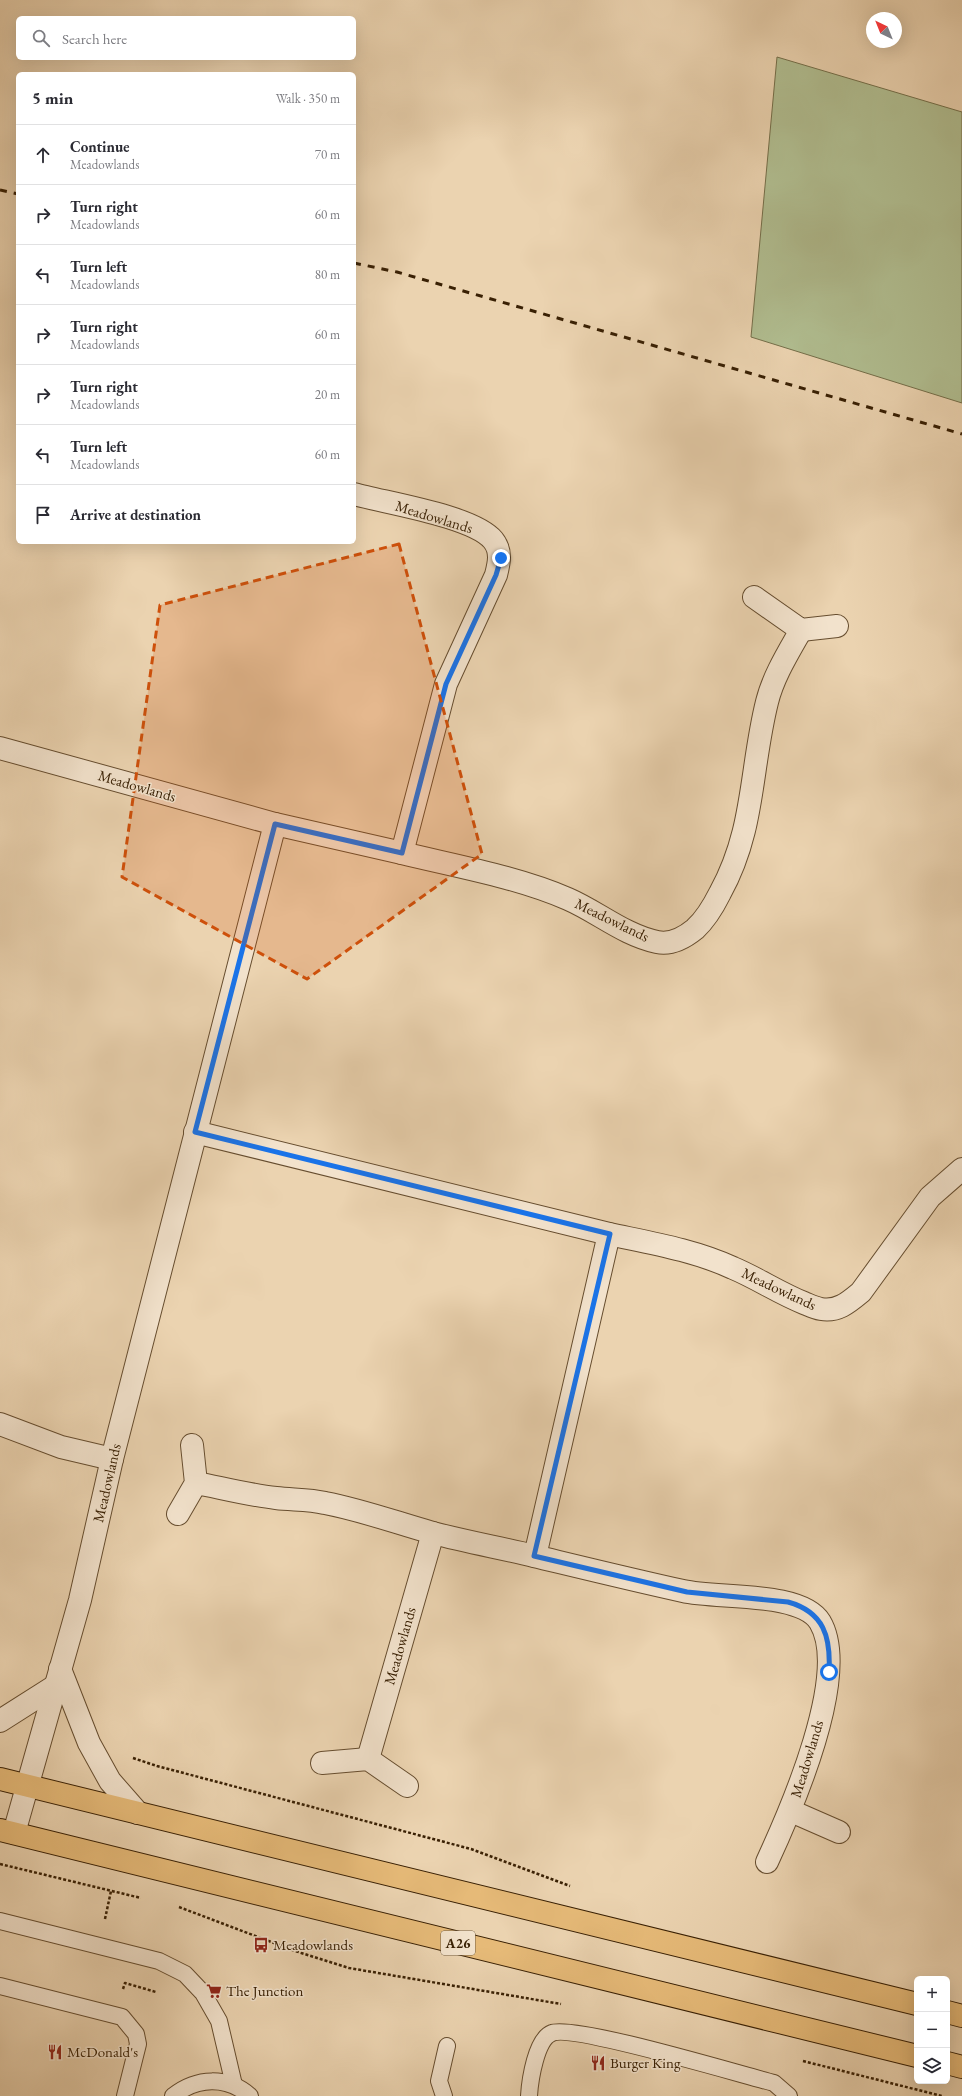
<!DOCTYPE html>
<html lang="en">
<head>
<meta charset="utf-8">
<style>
	:root { --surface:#fff; --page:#f7f7f7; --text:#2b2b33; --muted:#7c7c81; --line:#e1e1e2 }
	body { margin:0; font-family:"EB Garamond",serif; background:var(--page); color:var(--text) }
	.controls { position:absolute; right:12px; bottom:12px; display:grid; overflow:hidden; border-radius:6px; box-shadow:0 4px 16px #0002 }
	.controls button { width:36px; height:36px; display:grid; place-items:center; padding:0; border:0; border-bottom:1px solid var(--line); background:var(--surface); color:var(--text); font:20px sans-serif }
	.compass { position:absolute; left:866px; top:12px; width:36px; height:36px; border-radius:50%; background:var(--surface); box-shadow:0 4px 16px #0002; rotate:317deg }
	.stop { position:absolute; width:12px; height:12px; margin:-9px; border:3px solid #1a73e8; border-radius:50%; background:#fff }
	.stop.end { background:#1a73e8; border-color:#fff; box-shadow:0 1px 4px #0008 }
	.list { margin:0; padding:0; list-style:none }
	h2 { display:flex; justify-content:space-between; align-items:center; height:52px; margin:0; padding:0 16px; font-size:17px }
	h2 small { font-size:13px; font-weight:400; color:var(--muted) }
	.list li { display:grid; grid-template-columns:26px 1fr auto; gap:12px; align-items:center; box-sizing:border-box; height:60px; padding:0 16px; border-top:1px solid var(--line) }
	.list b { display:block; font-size:15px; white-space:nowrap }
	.list p { margin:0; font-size:13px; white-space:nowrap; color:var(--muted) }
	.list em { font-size:13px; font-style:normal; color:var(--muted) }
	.icon { flex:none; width:22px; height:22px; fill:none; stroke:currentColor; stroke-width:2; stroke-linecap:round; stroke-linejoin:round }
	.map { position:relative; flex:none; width:962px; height:2096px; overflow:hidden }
	.search { position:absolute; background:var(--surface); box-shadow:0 4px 16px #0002; left:16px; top:16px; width:340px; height:44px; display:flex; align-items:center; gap:10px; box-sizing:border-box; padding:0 14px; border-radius:6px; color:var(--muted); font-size:15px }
	.panel { position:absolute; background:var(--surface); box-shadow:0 4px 16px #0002; left:16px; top:72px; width:340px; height:472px; border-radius:6px }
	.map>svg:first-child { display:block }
	.green { fill:#b1be91; stroke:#756f4a }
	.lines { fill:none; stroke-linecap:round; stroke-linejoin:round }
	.service-casing { stroke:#664d2f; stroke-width:18 }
	.minor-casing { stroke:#664d2f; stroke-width:24 }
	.trunk-casing { stroke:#392004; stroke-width:24 }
	.path { stroke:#392004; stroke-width:2.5; stroke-dasharray:3 2; stroke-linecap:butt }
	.service { stroke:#f2e2cc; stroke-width:16 }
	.minor { stroke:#f2e2cc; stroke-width:22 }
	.trunk { stroke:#e6ba78; stroke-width:22 }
	.rail { stroke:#392004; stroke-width:3; stroke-dasharray:7 7; stroke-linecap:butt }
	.route { stroke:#1a73e8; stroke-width:5 }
	.marked { fill:#ce500b; fill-opacity:0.2; stroke:#ce500b; stroke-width:3; stroke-dasharray:8 5; stroke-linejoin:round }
	.labels { text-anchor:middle; stroke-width:3; stroke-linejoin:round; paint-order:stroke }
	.shield { fill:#f2e2cc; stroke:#705a40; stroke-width:1 }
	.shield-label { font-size:14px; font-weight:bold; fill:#392004 }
	.street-label { font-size:15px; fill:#392004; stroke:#f2e2cc }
	.poi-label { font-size:15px; fill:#392004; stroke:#f2e2cc; text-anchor:start }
</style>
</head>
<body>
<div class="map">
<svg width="962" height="2096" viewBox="0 0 962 2096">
	<rect width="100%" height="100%" fill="#ebd3b0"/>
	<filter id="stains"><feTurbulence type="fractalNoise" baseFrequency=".005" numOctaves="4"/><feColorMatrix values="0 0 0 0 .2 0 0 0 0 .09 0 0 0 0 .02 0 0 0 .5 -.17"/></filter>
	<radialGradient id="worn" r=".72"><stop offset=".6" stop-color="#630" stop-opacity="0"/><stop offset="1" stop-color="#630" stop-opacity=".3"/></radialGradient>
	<path class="green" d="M777,57l185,55v291l-211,-66z"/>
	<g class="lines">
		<g class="service-casing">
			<g id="service">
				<path d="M0,1921l159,40 26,13 18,19 16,28 15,64"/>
				<path d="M0,1986l122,31 14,17 2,10 -13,52"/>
				<path d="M173,2096c24,-19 54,-20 77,0"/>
				<path d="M444,2096l-5,-15 8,-35"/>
				<path d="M529,2096c1,-16 7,-57 23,-63 21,-9 190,42 222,50l15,13"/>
			</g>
		</g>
		<g class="minor-casing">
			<g id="minor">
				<path d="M754,597l47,33 36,-4"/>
				<path d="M0,748l275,76 -163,635 -32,141 -66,233"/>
				<path d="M275,824l127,29 44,-169 50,-109c3,-12 6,-24 -3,-35 -20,-24 -107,-37 -139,-46"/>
				<path d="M402,853c53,13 116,24 166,46 30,13 56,36 89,43 14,3 27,-4 38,-13 11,-10 18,-22 25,-36 35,-63 30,-123 47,-191 6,-25 21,-49 34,-72"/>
				<path d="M195,1132l414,102c42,9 85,16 124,34 24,10 46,25 71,35 5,2 11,5 17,6 17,3 28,-7 40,-17l69,-95 32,-28"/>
				<path d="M0,1424l61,23 51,12"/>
				<path d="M196,1483c26,5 53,12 80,15 16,2 33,1 49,5 37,7 72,20 108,30 34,9 68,15 101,23 50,12 99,24 149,35 34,8 118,0 137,31 31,52 -29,188 -53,240"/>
				<path d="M178,1514l18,-31 -4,-38"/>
				<path d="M535,1556l74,-322"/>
				<path d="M60,1669l29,74 21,38 28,32"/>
				<path d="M0,1721l55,-35"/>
				<path d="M368,1759l65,-226"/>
				<path d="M322,1763l46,-4 39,27"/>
				<path d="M791,1811l48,21"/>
			</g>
		</g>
		<g class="trunk-casing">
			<g id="trunk">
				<path d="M0,1779l917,225"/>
				<path d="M0,1830l917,226"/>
				<path d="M947,2012l15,4"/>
				<path d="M947,2063l15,4"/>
			</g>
		</g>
		<g class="path">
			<path d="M133,1758l24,8 314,83 99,37"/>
			<path d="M0,1864l141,34"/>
			<path d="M179,1907l116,44 54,17 212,36"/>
			<path d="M105,1919l6,-28"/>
			<path d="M123,1989l2,-6 31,9"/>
			<path d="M803,2061l139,35"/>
		</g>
		<use href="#service" class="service"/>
		<use href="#minor" class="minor"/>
		<use href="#trunk" class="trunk"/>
		<g class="rail">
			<path d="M0,190l18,4"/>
			<path d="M354,263l43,9 565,162"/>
		</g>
	</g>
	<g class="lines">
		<path class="route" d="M501,558l-5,17 -50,109 -44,169 -127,-29 -80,308 415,102 -76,322 153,36 101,10c36,10 43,35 41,70"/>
	</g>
	<path class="marked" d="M399,544l83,310 -175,125 -185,-102 38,-272z"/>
	<defs>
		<g id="bus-bare" transform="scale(1.2)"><path d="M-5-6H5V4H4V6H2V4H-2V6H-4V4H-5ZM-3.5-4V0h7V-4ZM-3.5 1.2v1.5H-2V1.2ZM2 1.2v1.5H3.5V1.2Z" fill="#8f2418" stroke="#f2e2cc" stroke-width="2.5" paint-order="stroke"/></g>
		<g id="supermarket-bare" transform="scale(1.2)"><path d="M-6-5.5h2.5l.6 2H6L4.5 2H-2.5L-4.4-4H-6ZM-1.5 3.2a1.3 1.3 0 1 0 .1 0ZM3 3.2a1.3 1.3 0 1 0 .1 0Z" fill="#8f2418" stroke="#f2e2cc" stroke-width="2.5" paint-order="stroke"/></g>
		<g id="restaurant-bare" transform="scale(1.2)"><path d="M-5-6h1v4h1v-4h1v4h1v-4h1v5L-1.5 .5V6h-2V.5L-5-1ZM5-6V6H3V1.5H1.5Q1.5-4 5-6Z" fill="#8f2418" stroke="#f2e2cc" stroke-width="2.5" paint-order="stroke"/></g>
	</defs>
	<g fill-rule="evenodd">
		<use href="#bus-bare" x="261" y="1945"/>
		<use href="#supermarket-bare" x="214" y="1991"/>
		<use href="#restaurant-bare" x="55" y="2052"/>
		<use href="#restaurant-bare" x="598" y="2063"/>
	</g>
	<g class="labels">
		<rect class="shield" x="441" y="1931" width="34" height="24" rx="3"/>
		<g class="shield-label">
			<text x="458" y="1948">A26</text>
		</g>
		<g class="street-label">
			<text transform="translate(434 517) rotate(17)" y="5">Meadowlands</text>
			<text transform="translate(137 786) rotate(16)" y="5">Meadowlands</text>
			<text transform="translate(612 920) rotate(26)" y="5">Meadowlands</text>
			<text transform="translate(779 1289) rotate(25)" y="5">Meadowlands</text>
			<text transform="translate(107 1483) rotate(-77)" y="5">Meadowlands</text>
			<text transform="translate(400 1646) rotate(-74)" y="5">Meadowlands</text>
			<text transform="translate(807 1759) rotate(-73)" y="5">Meadowlands</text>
		</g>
		<g class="poi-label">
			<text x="273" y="1950">Meadowlands</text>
			<text x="226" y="1996">The Junction</text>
			<text x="67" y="2057">McDonald's</text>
			<text x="610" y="2068">Burger King</text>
		</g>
	</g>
	<rect width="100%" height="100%" filter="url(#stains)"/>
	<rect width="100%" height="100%" fill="url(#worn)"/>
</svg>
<div class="controls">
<button>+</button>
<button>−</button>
<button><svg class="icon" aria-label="layers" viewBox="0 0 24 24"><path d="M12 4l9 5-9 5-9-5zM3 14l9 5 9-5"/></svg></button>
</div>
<svg class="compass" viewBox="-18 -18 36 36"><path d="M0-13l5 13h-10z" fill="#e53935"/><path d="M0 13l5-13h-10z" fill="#7c7c81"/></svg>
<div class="stop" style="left:829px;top:1672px"></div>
<div class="stop end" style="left:501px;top:558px"></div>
<div class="search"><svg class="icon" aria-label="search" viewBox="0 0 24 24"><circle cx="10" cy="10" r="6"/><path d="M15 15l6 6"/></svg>Search here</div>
<section class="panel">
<h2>5 min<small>Walk · 350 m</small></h2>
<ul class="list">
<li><svg class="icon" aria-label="ahead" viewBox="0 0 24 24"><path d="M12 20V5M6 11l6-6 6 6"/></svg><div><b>Continue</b><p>Meadowlands</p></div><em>70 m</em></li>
<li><svg class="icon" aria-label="right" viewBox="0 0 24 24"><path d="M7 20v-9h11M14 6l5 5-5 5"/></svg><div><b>Turn right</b><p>Meadowlands</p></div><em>60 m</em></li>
<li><svg class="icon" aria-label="left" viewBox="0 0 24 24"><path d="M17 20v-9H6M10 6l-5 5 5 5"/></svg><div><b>Turn left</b><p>Meadowlands</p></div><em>80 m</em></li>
<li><svg class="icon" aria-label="right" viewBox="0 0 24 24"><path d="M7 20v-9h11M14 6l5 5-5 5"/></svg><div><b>Turn right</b><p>Meadowlands</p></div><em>60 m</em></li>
<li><svg class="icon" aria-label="right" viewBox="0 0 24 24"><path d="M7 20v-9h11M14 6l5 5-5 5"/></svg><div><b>Turn right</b><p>Meadowlands</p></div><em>20 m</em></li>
<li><svg class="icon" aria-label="left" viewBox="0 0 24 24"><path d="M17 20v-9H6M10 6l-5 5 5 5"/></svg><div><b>Turn left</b><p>Meadowlands</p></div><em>60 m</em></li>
<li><svg class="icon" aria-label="arrive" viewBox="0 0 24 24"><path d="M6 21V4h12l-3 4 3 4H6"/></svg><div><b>Arrive at destination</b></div></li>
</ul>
</section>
</div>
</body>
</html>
